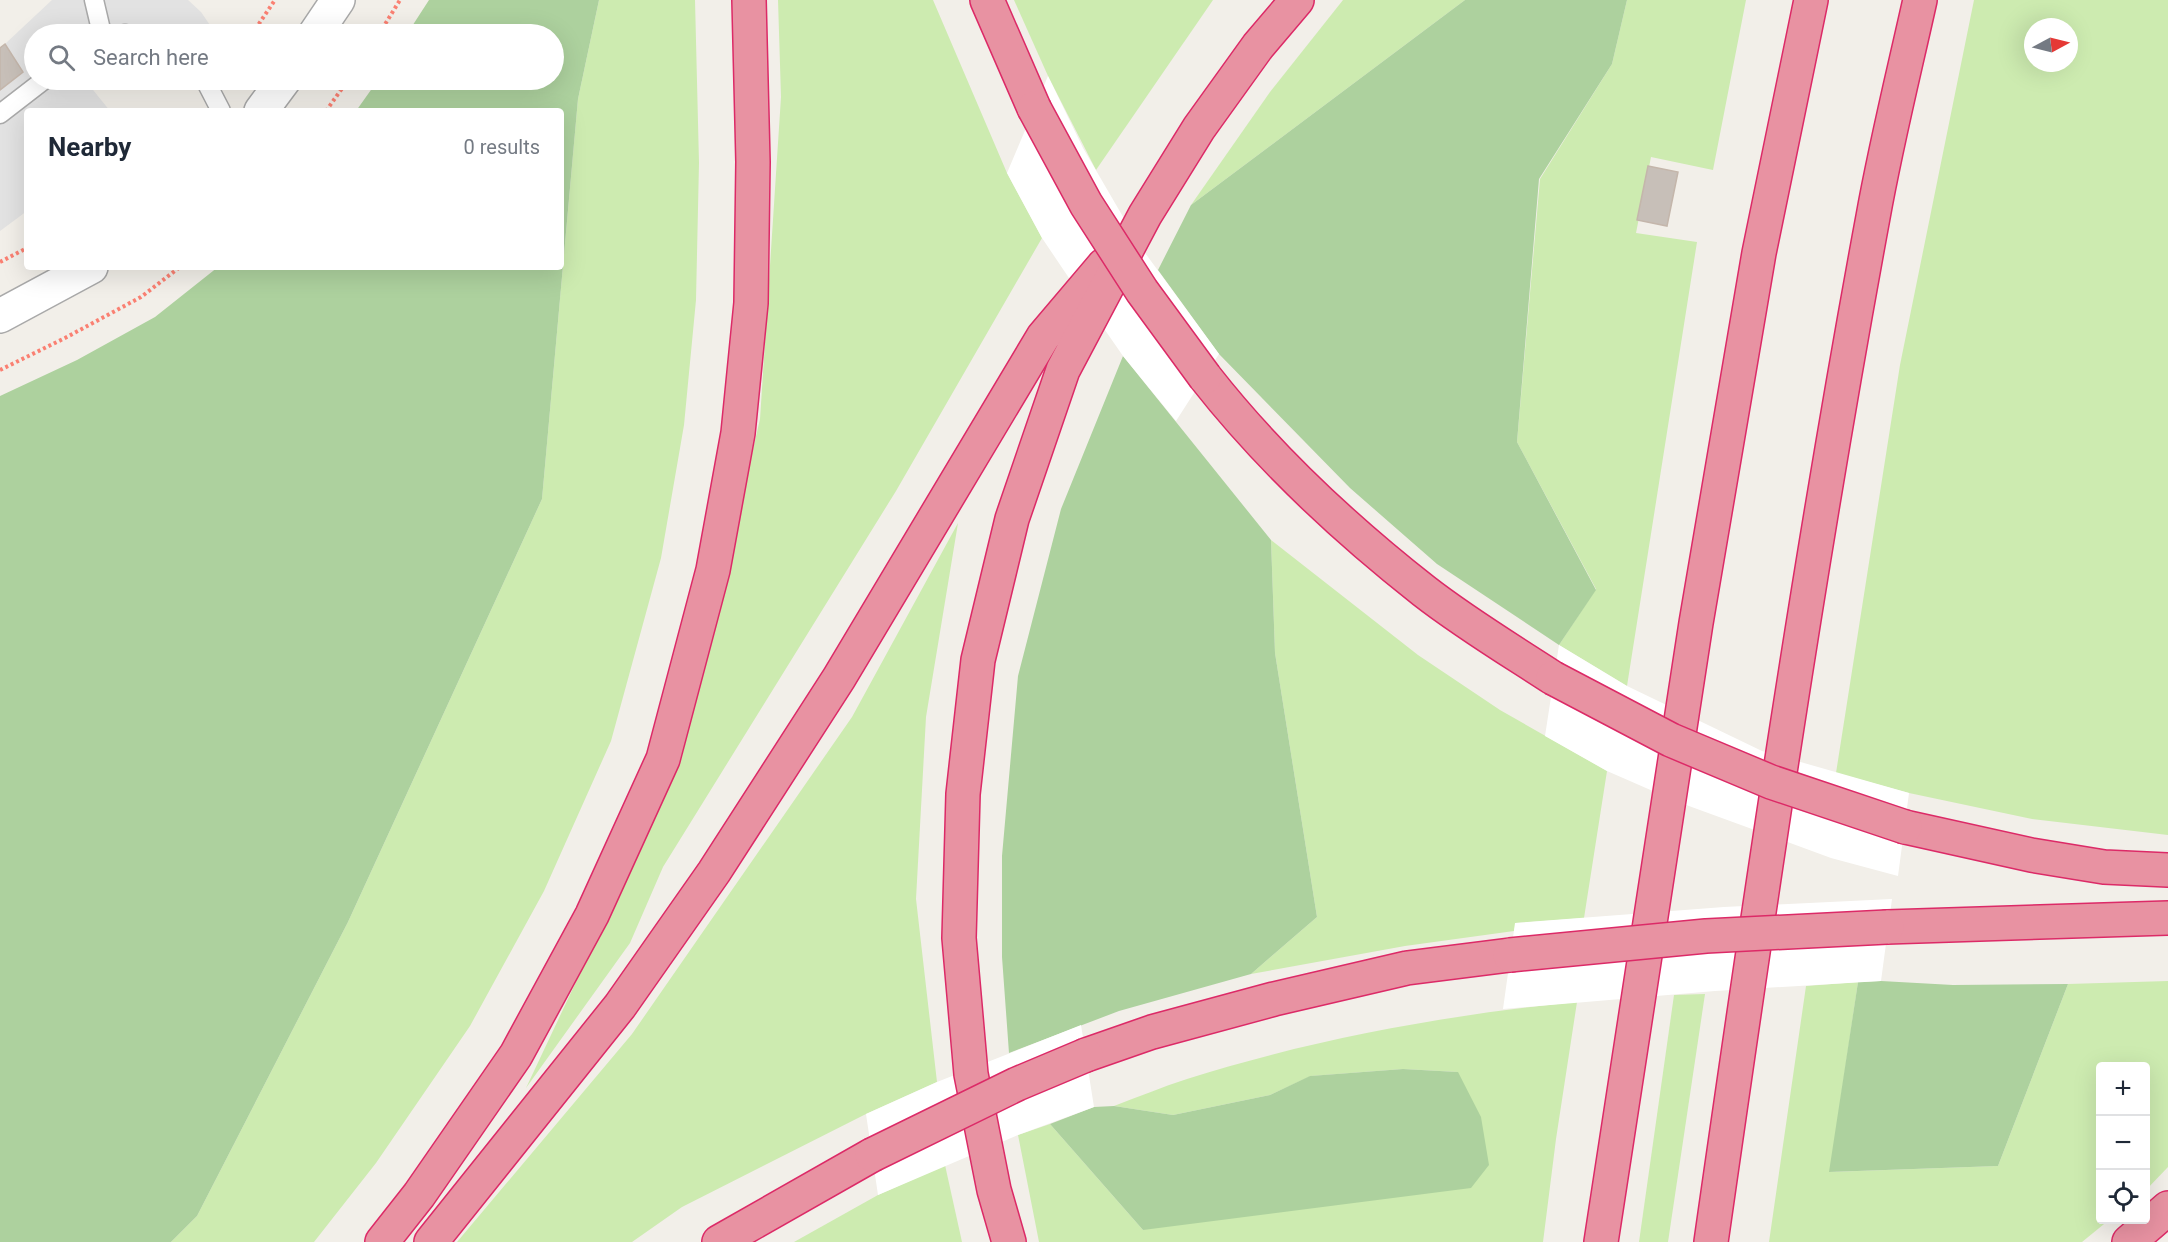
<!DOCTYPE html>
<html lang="en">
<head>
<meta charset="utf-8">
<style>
	:root { --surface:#fff; --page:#f2f2f3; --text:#1f2937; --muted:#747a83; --line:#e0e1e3 }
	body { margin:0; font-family:Roboto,sans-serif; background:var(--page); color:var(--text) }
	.controls { position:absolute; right:18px; bottom:18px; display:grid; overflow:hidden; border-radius:6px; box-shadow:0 6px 24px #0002 }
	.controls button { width:54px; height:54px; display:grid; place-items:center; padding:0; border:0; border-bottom:2px solid var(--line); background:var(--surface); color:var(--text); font:30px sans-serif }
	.compass { position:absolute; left:2024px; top:18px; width:54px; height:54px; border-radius:50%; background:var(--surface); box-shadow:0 6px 24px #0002; rotate:83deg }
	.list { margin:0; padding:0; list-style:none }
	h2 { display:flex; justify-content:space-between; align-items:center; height:78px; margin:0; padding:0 24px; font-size:26px }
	h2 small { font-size:20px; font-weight:400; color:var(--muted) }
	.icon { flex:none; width:33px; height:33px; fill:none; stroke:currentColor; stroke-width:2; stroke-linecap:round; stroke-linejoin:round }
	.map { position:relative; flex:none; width:2168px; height:1242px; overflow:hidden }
	.search { position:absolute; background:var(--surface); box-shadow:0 6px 24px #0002; left:24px; top:24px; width:540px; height:66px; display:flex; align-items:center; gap:15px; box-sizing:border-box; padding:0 21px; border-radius:33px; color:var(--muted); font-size:22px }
	.panel { position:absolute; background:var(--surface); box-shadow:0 6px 24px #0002; left:24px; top:108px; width:540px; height:162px; border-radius:6px }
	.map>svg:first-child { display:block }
	.grass { fill:#cdebb0; fill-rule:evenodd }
	.forest { fill:#add19e }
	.parking { fill:#e2e2e2 }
	.pier { fill:#fff }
	.building { fill:#c7bfb8; stroke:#c4b6ab; stroke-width:1.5 }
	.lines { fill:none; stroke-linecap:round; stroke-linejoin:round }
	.service-casing { stroke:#a9a9a9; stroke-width:21 }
	.tertiary-casing { stroke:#a9a9a9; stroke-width:36 }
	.motorway-casing { stroke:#dc2a67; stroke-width:36 }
	.path { stroke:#fa8072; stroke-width:4; stroke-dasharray:3 3; stroke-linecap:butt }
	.service { stroke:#fff; stroke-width:18 }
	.tertiary { stroke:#fff; stroke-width:33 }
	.motorway { stroke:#e892a2; stroke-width:33 }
	.motorway-bridge-casing { stroke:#dc2a67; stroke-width:36; stroke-linecap:butt }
	.motorway-bridge { stroke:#e892a2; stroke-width:33 }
</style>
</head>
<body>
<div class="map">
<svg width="2168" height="1242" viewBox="0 0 2168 1242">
	<rect width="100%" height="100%" fill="#f2efe9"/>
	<g class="grass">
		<path d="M599,0h96l4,163 -3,137 -12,125 -23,133 -50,183 -67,150 -74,135 -94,137 -62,79h-143l26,-26 151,-294 194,-423 36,-400z"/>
		<path d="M778,0h155l74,173 35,65 -146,253 -233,376 -33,76 -104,145 156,-331 78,-338 21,-322z"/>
		<path d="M1014,0h199l-117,170 -48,-94z"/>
		<path d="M1343,0h122l-274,205 79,-113z"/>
		<path d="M1627,0h119l-33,170 -62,-13 -15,76 61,9 -70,444 -68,-41 37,-56 -79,-147 23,-263 72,-115z"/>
		<path d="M1974,0h194v835l-136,-16 -123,-26 -73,-20 64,-408zM2033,27h36v36h-36z"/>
		<path d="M958,523l-32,194 -10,182 21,183 -71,32 -184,93 -50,35h-175l175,-208 220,-317z"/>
		<path d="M1271,540l147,115 82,55 107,61 -23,147 -68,5 -2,8 -109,15 -154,28 66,-57 -42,-264z"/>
		<path d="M2168,981v186l-22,23v-124h-46v154h9l-27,22h-313l37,-256 52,-4 -28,190 168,-6 70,-182z"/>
		<path d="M1705,994l-37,248h-29l35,-247z"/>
		<path d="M1577,1002l-21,137 -13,103h-504l-21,-107 32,-11 93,106 315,-158 -55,-3 -92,7 -41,19 -97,20 -59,-9c24,-9 48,-19 73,-27 126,-40 259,-64 390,-77z"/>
		<path d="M945,1165l17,77h-168l84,-47z"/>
	</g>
	<g class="forest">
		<path d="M429,0h170l-21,99 -36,400 -194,423 -151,294 -26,26h-171v-846l77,-36 78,-43 63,-50h343v-156h-205l22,-31h176v-46h-147z"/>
		<path d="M1465,0h162l-15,64 -73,115 -22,263 79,148 -37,55 -122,-81 -87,-76 -131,-134 -61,-84 33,-65z"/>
		<path d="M1123,356l148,184 4,113 42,264 -66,57 -132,37 -110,42 -7,-96v-101l16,-180 43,-167z"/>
		<path d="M1881,981l72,4 115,-1 -70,182 -169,6 29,-190z"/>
		<path d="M1403,1069l55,3 23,45 8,48 -18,23 -328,42 -93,-106 44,-17 20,-1 59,9 97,-20 40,-19z"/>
	</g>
	<path class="parking" d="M52,0h136l13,12 15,22h-182v46h51l25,31h-83v100l-27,20v-141l23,-18 -18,-28z"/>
	<g class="pier">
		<path d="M1048,76l35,72 57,98 79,108 -43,67 -53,-65 -52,-75 -29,-43 -35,-65z"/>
		<path d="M1559,645l68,41 135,65 147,42 -11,83 -67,-18 -153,-56 -71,-31 -62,-35z"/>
		<path d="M1892,899l-11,82 -166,10 -212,18 12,-86 209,-16z"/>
		<path d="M1081,1025l13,82 -76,28 -140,60 -12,-81 71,-32z"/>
	</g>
	<g class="building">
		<path d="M5,44l18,28 -23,18v-42z"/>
		<path d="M1648,166l30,6 -11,54 -30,-6z"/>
	</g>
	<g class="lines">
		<g class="service-casing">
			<g id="service">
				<path d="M94,0l8,34"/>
				<path d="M124,34h2"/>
				<path d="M205,80l16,31"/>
				<path d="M0,114l44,-34"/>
			</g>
		</g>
		<g class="tertiary-casing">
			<g id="tertiary">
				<path d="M315,34l23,-34"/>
				<path d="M261,111l23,-31"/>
				<path d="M0,316l91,-49"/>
			</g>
		</g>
		<g class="motorway-casing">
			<g id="motorway">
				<path d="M987,0l47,108"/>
				<path d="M1205,377c62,79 140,152 219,214 41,32 86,59 129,87"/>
				<path d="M1905,827l126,28 73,12 64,3"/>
				<path d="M1887,927l281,-9"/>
				<path d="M1086,1055l66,-23 122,-33 133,-31 103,-13"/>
				<path d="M382,1242l37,-47 97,-140 76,-140 71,-156 50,-189 25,-137 13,-130 2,-141 -4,-162"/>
				<path d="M431,1242l189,-236 94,-134 125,-194 204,-341 61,-72"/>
				<path d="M719,1242l153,-87"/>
				<path d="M1009,1242l-15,-52 -23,-116 -12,-136 4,-144 15,-134 34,-141 51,-149 82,-155 54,-87 59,-82 39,-46"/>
				<path d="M1601,1242l95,-619 63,-370 52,-253"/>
				<path d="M1711,1242c49,-343 99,-685 162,-1025 13,-73 31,-145 47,-217"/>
				<path d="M2129,1242l39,-34"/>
			</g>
		</g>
		<g class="path">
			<path d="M252,34l23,-34"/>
			<path d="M379,34l21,-34"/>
			<path d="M326,111l22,-31"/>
			<path d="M0,262l27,-14"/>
			<path d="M0,370l65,-32 76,-41 39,-30"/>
		</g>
		<use href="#service" class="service"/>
		<use href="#tertiary" class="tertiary"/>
		<use href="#motorway" class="motorway"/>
		<g class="motorway-bridge-casing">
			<g id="motorway-bridge">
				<path d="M1034,108l52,96 56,87 63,86"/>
				<path d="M1553,678l118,62 100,42 134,45"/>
				<path d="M1510,955l196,-19 181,-9"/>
				<path d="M872,1155l145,-71 69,-29"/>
			</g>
		</g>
		<use href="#motorway-bridge" class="motorway-bridge"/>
	</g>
</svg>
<div class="controls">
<button>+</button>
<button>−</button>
<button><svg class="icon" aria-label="locate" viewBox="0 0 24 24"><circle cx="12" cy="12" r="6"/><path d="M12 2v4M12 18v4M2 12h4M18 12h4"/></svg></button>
</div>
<svg class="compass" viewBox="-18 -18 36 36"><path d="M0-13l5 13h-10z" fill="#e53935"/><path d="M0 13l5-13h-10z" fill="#747a83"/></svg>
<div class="search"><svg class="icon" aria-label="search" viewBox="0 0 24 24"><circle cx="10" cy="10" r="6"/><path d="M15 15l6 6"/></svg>Search here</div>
<section class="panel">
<h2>Nearby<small>0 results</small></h2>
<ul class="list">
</ul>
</section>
</div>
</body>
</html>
